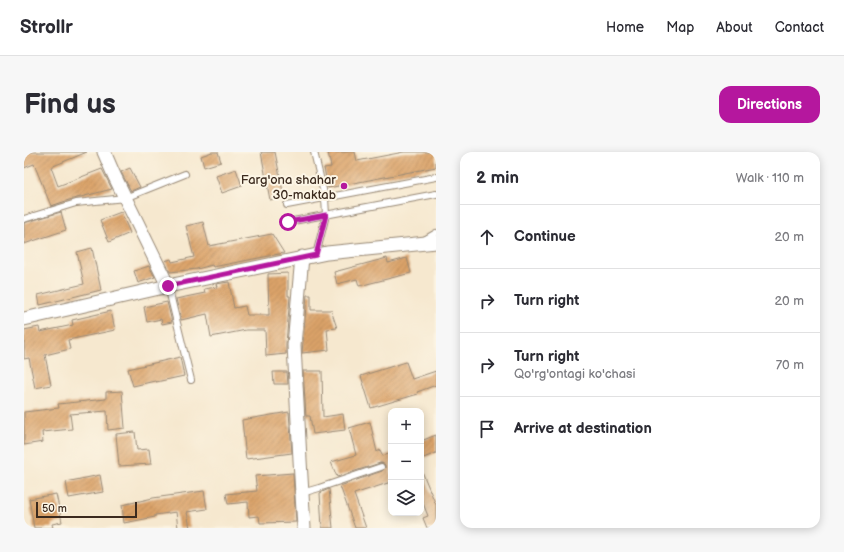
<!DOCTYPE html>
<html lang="en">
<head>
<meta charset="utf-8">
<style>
	:root { --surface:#fff; --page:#f7f7f7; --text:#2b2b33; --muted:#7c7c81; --line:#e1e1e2; --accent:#b5179e }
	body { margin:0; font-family:"Balsamiq Sans",sans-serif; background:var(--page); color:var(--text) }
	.controls { position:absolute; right:12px; bottom:12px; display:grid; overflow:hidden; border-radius:8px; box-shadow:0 2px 10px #0003 }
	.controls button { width:36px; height:36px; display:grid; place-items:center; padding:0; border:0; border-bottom:1px solid var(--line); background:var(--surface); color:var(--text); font:20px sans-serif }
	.scale { position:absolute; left:12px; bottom:10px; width:101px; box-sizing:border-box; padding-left:4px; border:2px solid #3b2a1e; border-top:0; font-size:11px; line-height:14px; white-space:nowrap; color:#3b2a1e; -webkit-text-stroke:3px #fcf5e5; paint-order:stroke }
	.stop { position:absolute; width:12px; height:12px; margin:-9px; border:3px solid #b5179e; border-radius:50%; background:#fff }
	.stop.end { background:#b5179e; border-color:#fff; box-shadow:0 1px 4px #0008 }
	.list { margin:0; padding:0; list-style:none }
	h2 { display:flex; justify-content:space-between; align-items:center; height:52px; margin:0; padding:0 16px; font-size:17px }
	h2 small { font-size:13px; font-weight:400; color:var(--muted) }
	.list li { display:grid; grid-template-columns:26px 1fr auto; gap:12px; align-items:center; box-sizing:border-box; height:64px; padding:0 16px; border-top:1px solid var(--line) }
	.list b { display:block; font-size:15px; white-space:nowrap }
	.list p { margin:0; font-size:13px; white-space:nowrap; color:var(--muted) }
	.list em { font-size:13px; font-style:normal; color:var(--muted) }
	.icon { flex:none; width:22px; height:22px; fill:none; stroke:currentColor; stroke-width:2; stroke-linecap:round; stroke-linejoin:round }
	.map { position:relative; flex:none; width:412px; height:376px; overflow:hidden; border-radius:12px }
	header { display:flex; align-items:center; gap:24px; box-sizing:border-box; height:56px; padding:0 20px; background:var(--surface); border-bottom:1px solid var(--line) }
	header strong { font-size:19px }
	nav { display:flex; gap:22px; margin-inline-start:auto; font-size:14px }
	.intro { display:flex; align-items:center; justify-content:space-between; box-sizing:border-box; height:96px; padding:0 24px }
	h1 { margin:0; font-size:28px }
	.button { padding:10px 18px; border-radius:12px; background:var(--accent); color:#fff; font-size:14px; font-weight:700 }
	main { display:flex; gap:24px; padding:0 24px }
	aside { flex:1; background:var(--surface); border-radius:12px; box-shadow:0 2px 10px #0003 }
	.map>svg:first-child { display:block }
	.building { fill:url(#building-hatch) }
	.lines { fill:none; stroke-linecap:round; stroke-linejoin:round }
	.lane-casing { stroke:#988976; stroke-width:8 }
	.street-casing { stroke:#988976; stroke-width:15 }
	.lane { stroke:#fff; stroke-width:6 }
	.street { stroke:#fff; stroke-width:13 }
	.route { stroke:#b5179e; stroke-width:5 }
	.poi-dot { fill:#b5179e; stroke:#fcf5e5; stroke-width:1.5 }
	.labels { text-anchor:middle; stroke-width:4; stroke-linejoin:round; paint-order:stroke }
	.poi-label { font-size:13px; fill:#3b2a1e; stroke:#fcf5e5; text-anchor:end }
</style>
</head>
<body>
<header>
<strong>Strollr</strong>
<nav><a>Home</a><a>Map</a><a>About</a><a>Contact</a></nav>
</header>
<div class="intro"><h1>Find us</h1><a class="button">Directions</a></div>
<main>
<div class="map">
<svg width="412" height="376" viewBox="0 0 412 376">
	<defs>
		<pattern id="building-hatch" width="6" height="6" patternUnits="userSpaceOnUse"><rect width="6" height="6" fill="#dba369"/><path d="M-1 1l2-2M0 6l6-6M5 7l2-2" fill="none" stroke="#b38556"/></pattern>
	</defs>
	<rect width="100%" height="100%" fill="#fcf5e5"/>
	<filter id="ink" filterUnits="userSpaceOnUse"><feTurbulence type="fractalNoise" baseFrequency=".025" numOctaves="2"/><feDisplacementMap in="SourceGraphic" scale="8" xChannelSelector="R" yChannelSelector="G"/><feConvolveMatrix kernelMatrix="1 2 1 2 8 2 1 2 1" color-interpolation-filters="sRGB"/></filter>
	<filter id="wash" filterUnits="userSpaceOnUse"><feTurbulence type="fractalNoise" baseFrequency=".012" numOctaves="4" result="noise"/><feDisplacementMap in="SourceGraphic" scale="16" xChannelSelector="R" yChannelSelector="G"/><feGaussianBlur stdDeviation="0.9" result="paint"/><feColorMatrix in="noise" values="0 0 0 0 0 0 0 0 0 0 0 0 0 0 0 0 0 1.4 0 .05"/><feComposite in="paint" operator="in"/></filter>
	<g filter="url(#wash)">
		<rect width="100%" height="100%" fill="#f6e8cf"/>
		<g id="blocks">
			<g class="building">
				<path d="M0,0h63l-36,15 7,19 44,-17 10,20 -43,11 -18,6 -17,-42 -10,4z"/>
				<path d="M188,0h6l3,10 -17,5 -3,-11z"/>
				<path d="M237,0h14l9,45 -14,3z"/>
				<path d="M304,0h27l2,9 47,-9h32v15l-108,21 -4,-20 7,-1z"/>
				<path d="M106,16l10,19 -9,4 -10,-19z"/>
				<path d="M212,17l6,17 -20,7 -6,-17z"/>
				<path d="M37,60l5,18 -42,14v-21z"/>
				<path d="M97,60l9,21 -21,9 -9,-22z"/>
				<path d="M179,70l6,24 63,-12 12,19 -71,14 -1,-2 -15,4 -27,3 -5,-11 6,-2 1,3 22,-5 -8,-31z"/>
				<path d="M68,96l9,42 -61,15 -2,-10 46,-11 -7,-32z"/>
				<path d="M363,106l1,5 19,-5 4,15 -52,13 -2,-7 -20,5 -3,-12z"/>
				<path d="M125,114l6,11 -17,6 -4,-12z"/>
				<path d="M264,121v23h2l-4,48v10l-20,2 -1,-26h-19l-35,7 -4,-23 -26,6 -5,-21 29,-6 -1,-4 13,-2 -1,-3 13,-2 5,26 11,-2 2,9h22l-1,-41z"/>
				<path d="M283,143h4v15h20l6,18 -10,1 2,21 -27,3z"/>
				<path d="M143,150l5,20 -10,2 -1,-5 -14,3 -3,-15z"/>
				<path d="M87,159l4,19 -47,10 2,9 -25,6 6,30 -16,3 -6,-30 -5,1v-29l15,-3 1,5 33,-7 -1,-5z"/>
				<path d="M156,205l4,19 -28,6 -1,-1 -22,5 -5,-17z"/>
				<path d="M382,210l6,17 24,-8v14l-19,7 1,2 -47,14 -10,-32z"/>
				<path d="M279,219h19l1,46 20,-3 2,16 -32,4 -3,-18h-4z"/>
				<path d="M249,220h14l1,12h-14z"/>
				<path d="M98,239l3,37 -17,2 -1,-19 -37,3 2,15 -30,3 1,10 -19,3v-33l35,-4 -1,-4 48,-5v-7z"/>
				<path d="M265,260l3,41 -46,6 -4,-39z"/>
				<path d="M346,270l7,30 3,-2 3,6 8,-3v29l-37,12 12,34h-11l-15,-42 42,-15 3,-3v-3l-3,-2h-2l-43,14 -6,-15 25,-7 -7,-27z"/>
				<path d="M111,280l2,18 12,-1 2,15 -32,2 -3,-32z"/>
				<path d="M412,283v18l-15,6v-18z"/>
				<path d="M397,317l15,36v23h-9l-4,-10 5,-2 -7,-18z"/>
				<path d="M269,321l3,49 -36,1 -1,-7 -10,1 -1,-15 -20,2 -2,-10 31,-3 -2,-15z"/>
				<path d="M76,323l3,17 -34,6 -3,-16z"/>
				<path d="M305,337l4,39h-11l-2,-35z"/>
				<path d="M180,339l3,18 -20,3 3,16h-12l-2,-16 -21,3v2l-31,6 -2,-18 31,-7z"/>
				<path d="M32,342l6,28 -10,2 1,4h-19l-5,-29z"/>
			</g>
		</g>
	</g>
	<g filter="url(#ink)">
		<use href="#blocks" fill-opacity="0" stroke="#988976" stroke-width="1"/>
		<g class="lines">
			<g class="lane-casing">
				<g id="lane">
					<path d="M290,0l11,46 1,17 -10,40"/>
					<path d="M263,53l149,-28"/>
					<path d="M0,67l52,-16 49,-5 60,-24"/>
					<path d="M264,70l148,-28"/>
					<path d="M400,88l12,-7"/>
					<path d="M144,134l23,94"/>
					<path d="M278,341l17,-5 62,-21"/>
				</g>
			</g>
			<g class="street-casing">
				<g id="street">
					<path d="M80,0l10,23 54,111"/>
					<path d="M278,105l-8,88 6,115 4,68"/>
					<path d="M0,167l144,-33 159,-33 109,-11"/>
				</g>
			</g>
			<use href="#lane" class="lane"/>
			<use href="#street" class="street"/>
		</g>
	</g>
	<g class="lines" filter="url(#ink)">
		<path class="route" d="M144,134l148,-31 10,-40 -38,7"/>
	</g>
	<circle class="poi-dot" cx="320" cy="34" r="4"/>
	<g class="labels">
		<g class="poi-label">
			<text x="312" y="32">Farg'ona shahar<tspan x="312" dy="15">30-maktab</tspan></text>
		</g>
	</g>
</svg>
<div class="controls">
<button>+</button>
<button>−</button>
<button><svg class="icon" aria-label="layers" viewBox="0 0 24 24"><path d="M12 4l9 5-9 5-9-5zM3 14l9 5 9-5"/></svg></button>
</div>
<div class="scale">50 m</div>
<div class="stop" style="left:264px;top:70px"></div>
<div class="stop end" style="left:144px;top:134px"></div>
</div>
<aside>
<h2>2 min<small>Walk · 110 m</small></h2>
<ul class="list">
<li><svg class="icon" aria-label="ahead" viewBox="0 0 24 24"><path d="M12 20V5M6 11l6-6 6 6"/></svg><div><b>Continue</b></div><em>20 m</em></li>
<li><svg class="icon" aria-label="right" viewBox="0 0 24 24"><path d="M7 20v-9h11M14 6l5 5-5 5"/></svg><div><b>Turn right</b></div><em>20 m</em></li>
<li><svg class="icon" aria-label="right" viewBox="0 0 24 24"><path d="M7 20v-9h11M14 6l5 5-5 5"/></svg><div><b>Turn right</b><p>Qo'rg'ontagi ko'chasi</p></div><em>70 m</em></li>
<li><svg class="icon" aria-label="arrive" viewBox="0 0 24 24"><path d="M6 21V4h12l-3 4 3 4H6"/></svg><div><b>Arrive at destination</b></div></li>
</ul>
</aside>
</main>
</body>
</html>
